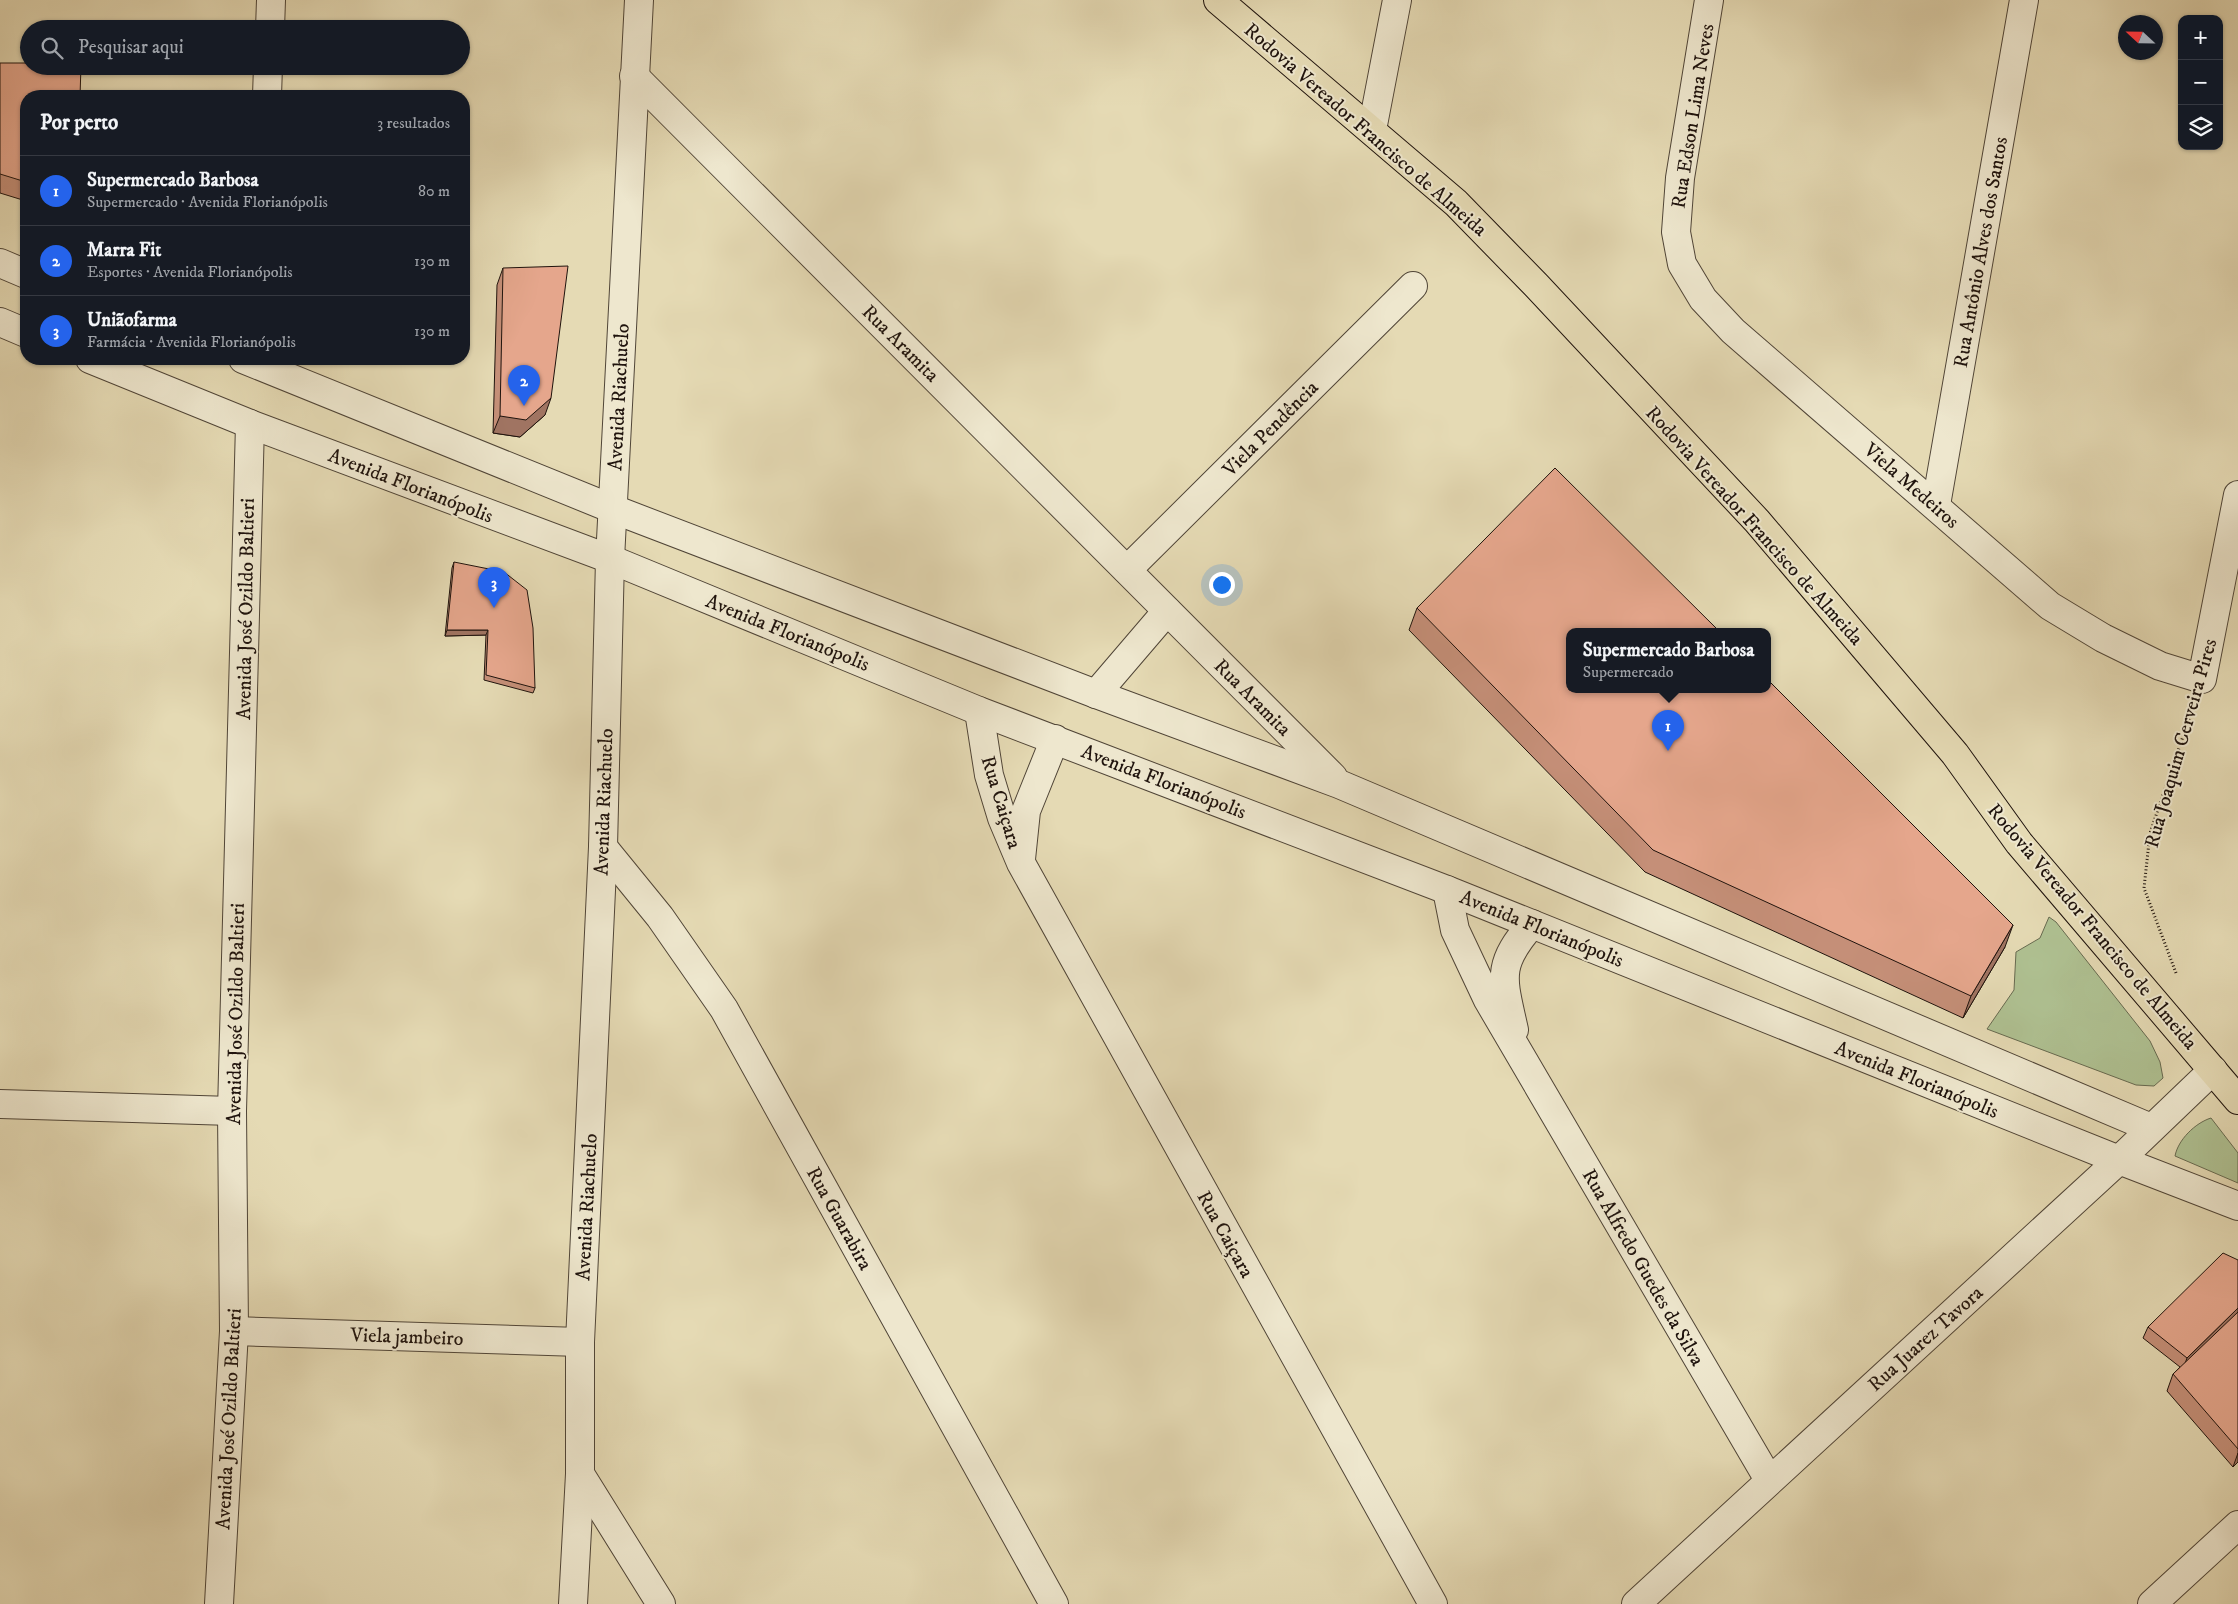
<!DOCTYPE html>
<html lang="pt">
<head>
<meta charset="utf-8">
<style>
	:root { --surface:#171b24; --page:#242831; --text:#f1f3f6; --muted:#9ea1a6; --line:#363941; --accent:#2563eb }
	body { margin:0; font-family:"IM FELL DW Pica",serif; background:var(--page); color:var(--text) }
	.controls { position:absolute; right:15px; top:15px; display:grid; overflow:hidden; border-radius:10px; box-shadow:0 1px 4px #0004 }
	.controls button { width:45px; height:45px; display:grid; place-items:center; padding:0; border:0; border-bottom:1px solid var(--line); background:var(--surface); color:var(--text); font:25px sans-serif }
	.compass { position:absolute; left:2118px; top:15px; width:45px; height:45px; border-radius:50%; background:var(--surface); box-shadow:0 1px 4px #0004; rotate:292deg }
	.you { position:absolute; left:1221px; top:584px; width:18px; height:18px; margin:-12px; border:4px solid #fff; border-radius:50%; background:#1a73e8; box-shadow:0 0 0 8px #1a73e833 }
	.badge { display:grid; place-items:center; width:32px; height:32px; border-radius:50%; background:var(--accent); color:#fff; font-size:16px; font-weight:700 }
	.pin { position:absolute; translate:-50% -41px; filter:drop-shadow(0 1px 2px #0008) }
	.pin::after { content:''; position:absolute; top:26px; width:18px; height:15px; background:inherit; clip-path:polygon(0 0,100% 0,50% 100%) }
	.popup { position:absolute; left:1566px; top:628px; width:205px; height:65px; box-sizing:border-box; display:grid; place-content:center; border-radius:10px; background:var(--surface); filter:drop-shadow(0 1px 4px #0005); font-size:16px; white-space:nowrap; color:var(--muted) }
	.popup b { font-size:19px; color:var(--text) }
	.popup::after { content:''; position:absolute; left:50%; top:100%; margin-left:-10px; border:10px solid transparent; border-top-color:var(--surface) }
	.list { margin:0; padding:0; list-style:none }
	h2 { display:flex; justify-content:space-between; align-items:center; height:65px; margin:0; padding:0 20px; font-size:21px }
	h2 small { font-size:16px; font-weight:400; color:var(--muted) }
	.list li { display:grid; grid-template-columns:32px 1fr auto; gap:15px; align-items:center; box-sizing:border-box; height:70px; padding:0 20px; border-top:1px solid var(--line) }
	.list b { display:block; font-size:19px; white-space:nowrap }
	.list p { margin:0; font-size:16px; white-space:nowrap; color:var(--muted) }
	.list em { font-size:16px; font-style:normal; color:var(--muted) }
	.icon { flex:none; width:28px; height:28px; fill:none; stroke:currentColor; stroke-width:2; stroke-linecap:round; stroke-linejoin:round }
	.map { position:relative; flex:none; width:2238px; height:1604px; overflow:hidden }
	.search { position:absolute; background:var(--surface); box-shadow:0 1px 4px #0004; left:20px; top:20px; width:450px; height:55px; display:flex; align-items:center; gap:12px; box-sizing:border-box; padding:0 18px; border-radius:28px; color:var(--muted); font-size:19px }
	.panel { position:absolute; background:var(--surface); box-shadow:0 1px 4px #0004; left:20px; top:90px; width:450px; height:275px; border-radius:20px }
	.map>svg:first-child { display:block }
	.green { fill:#afc192; stroke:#676a50 }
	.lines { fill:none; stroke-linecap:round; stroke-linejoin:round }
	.minor-casing { stroke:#504537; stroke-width:30 }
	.major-casing { stroke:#1f130d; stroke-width:30 }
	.path { stroke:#1f130d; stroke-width:3; stroke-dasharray:1 2.5; stroke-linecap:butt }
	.minor { stroke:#eee7ce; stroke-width:28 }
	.major { stroke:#e5dab4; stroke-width:28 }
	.wall { fill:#c58f78; stroke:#1f130d }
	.shaded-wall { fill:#a07462; stroke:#1f130d }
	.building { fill:#e5a68c; stroke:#1f130d }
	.labels { text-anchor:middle; stroke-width:4; stroke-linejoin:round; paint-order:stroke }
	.street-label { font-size:20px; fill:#1f130d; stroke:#eee7ce }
</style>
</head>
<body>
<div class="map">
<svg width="2238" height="1604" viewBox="0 0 2238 1604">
	<rect width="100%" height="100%" fill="#e5dab4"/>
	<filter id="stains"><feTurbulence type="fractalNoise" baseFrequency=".004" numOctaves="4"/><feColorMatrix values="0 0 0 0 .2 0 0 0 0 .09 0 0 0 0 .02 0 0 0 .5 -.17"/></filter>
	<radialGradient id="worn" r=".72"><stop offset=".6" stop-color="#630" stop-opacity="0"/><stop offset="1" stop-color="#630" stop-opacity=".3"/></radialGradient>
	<g class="green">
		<path d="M2049,917l7,5 94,119 10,21 3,16 -9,8 -18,-1 -149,-56 27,-39 2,-38 24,-14z"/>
		<path d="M2211,1118l27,35v30l-63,-27c3,-16 20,-33 36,-38z"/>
	</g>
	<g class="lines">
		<g class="minor-casing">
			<g id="minor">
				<path d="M1709,0l-29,178 -4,54 6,32 21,35 30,32 317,275 53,32 57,28 42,13 36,-184"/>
				<path d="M270,29l1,-29"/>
				<path d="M634,76l699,701"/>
				<path d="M267,96l1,-30"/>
				<path d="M1372,130l25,-130"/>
				<path d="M0,263l26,11"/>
				<path d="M0,322l26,11"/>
				<path d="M90,359l160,65 360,135 369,152 468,179 672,270 119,46"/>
				<path d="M243,359l370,150 483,185 243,90 812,344"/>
				<path d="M1936,505l88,-505"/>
				<path d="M1127,570l286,-284"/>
				<path d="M1096,694l71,-83"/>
				<path d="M979,711l10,64 13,43 19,45 412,741"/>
				<path d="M603,847l57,70 64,92 330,595"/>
				<path d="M1021,859l5,-48 29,-72"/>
				<path d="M1447,890l8,40 33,70 281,480"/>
				<path d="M1514,1030c-11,-51 -19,-64 18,-106"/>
				<path d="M0,1104l232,7"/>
				<path d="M234,1331l346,11"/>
				<path d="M580,1474l81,130"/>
				<path d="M219,1604l15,-273 -2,-220 18,-687"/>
				<path d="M573,1604l7,-130v-132l23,-495 7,-288 29,-559"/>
				<path d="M1636,1604l483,-444 94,-90"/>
				<path d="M2152,1604l86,-79"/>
			</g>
		</g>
		<g class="major-casing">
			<path id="major" d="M1218,0l238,203 80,82 221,236 198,233 64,89 219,257"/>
		</g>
		<path class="path" d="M2176,973l-32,-85 6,-55 42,-123"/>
		<use href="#minor" class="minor"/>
		<use href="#major" class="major"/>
	</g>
	<g class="wall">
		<path d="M0,63l26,33v105l-26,-8z"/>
		<path d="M503,268l42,147 -25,22 -27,-4 4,-148z"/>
		<path d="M454,562l81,126 -2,5 -49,-13 2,-45 -41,1 7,-68z"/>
		<path d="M1417,608l588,339 -42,71 -318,-146 -236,-242z"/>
		<path d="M2238,1260v202l-5,5 -66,-76 6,-17 7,-7 -37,-29 5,-11z"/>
	</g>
	<g class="shaded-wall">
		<path d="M551,398l-6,17 -25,22 -27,-4 7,-17z"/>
		<path d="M447,630h41l-2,5 -41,1z"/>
		<path d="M2013,925l-8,22 -42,71 8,-22z"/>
		<path d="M2238,1308v8l-55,53 4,-11z"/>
		<path d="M2238,1453v9l-5,5z"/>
	</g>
	<g class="building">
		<path d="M0,63h29v3h52l-1,30h-54v86l-26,-8z"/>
		<path d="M568,266l-17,132 -25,22 -26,-4 3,-148z"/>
		<path d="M1555,468l165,164h-151v58h198v-11l246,246 -42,71 -318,-146 -236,-242z"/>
		<path d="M454,562l50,10 23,18 6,38 2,60 -49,-13 2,-45h-41z"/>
		<path d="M2223,1253l15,7v48l-51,50 -39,-31z"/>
		<path d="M2238,1312v137l-65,-75z"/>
	</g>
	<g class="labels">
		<g class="street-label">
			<text transform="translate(1692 116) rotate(-81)" y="7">Rua Edson Lima Neves</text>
			<text transform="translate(1366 129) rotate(41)" y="7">Rodovia Vereador Francisco de Almeida</text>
			<text transform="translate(1980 252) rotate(-80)" y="7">Rua Antônio Alves dos Santos</text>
			<text transform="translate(901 343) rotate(45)" y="7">Rua Aramita</text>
			<text transform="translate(618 397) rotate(-87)" y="7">Avenida Riachuelo</text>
			<text transform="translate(1270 428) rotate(-45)" y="7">Viela Pendência</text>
			<text transform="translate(411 485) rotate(21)" y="7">Avenida Florianópolis</text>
			<text transform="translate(1912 485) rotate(41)" y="7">Viela Medeiros</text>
			<text transform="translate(1755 525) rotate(48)" y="7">Rodovia Vereador Francisco de Almeida</text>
			<text transform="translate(245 609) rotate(-89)" y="7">Avenida José Ozildo Baltieri</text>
			<text transform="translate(788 632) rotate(22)" y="7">Avenida Florianópolis</text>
			<text transform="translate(1253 697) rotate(45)" y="7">Rua Aramita</text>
			<text transform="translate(2180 743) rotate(-74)" y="7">Rua Joaquim Cerveira Pires</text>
			<text transform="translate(1164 781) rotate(21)" y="7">Avenida Florianópolis</text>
			<text transform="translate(603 802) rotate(-88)" y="7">Avenida Riachuelo</text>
			<text transform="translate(1002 802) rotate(73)" y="7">Rua Caiçara</text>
			<text transform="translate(2093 926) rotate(50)" y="7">Rodovia Vereador Francisco de Almeida</text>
			<text transform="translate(1542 928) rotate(22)" y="7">Avenida Florianópolis</text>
			<text transform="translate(235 1014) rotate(-89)" y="7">Avenida José Ozildo Baltieri</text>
			<text transform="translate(1917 1079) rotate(22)" y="7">Avenida Florianópolis</text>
			<text transform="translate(586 1207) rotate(-87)" y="7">Avenida Riachuelo</text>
			<text transform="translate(840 1218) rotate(61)" y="7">Rua Guarabira</text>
			<text transform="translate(1226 1234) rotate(61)" y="7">Rua Caiçara</text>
			<text transform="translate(1644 1267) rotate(60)" y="7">Rua Alfredo Guedes da Silva</text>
			<text transform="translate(407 1336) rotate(2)" y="7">Viela jambeiro</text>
			<text transform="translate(1925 1338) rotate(-42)" y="7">Rua Juarez Tavora</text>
			<text transform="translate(228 1419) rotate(-87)" y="7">Avenida José Ozildo Baltieri</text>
		</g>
	</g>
	<rect width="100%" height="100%" filter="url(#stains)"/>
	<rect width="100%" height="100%" fill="url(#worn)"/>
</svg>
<div class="controls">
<button>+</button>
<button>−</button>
<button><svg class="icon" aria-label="layers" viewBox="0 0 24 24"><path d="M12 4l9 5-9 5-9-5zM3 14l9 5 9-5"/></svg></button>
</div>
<svg class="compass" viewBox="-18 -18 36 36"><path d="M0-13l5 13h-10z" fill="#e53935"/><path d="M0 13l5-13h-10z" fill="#9ea1a6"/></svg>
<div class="you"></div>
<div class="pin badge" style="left:1668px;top:751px">1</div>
<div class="popup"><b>Supermercado Barbosa</b>Supermercado</div>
<div class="pin badge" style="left:524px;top:406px">2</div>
<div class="pin badge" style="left:494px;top:608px">3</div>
<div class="search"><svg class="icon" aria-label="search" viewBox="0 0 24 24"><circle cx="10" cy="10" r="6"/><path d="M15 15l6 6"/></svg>Pesquisar aqui</div>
<section class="panel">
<h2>Por perto<small>3 resultados</small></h2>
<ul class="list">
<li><span class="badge">1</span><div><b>Supermercado Barbosa</b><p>Supermercado · Avenida Florianópolis</p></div><em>80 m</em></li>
<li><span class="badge">2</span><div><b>Marra Fit</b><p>Esportes · Avenida Florianópolis</p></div><em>130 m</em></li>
<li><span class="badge">3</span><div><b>Uniãofarma</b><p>Farmácia · Avenida Florianópolis</p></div><em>130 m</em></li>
</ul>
</section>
</div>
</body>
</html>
